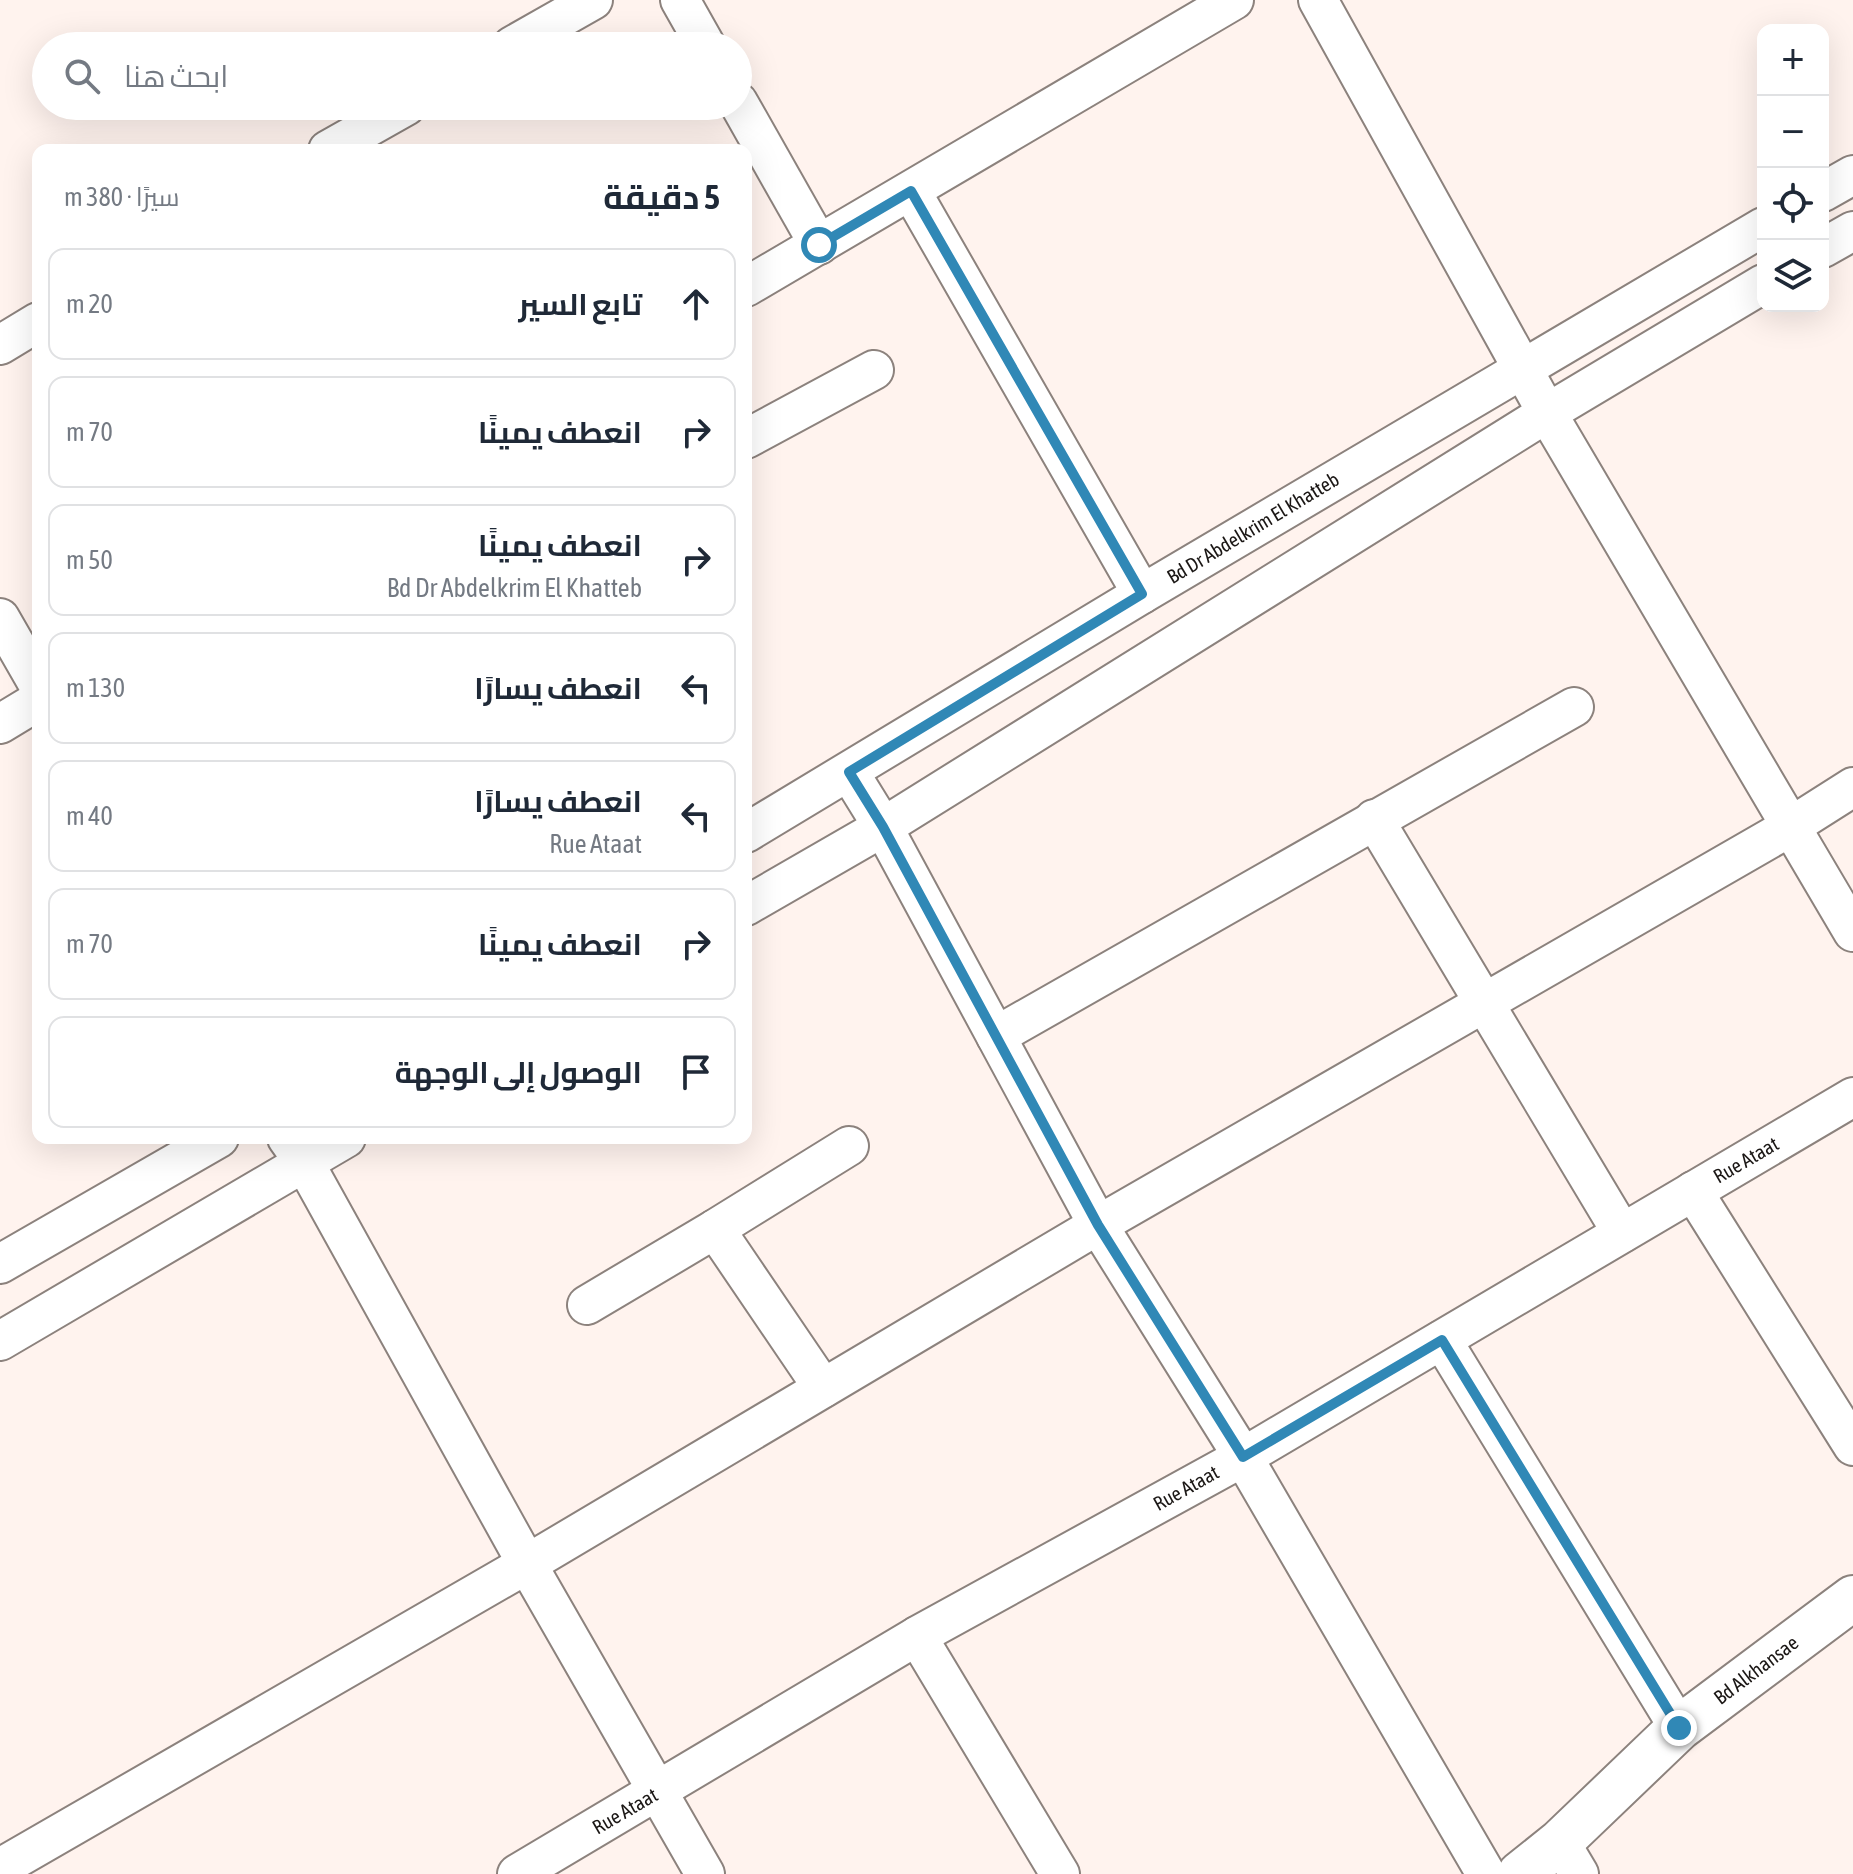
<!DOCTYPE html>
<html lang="ar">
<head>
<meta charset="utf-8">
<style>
	:root { --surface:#fff; --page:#f2f2f3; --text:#1f2937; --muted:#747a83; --line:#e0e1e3 }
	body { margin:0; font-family:"Asap Condensed",Cairo,sans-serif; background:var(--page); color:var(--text); direction:rtl }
	.controls { position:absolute; right:24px; top:24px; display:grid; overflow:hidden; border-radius:16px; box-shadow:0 8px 32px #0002 }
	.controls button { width:72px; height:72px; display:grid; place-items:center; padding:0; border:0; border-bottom:2px solid var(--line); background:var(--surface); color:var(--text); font:40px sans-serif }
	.stop { position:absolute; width:24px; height:24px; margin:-18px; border:6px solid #3088b6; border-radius:50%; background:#fff }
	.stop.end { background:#3088b6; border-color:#fff; box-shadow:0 2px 8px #0008 }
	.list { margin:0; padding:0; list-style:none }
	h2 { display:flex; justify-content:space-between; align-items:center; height:104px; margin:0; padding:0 32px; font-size:34px }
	h2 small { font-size:26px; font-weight:400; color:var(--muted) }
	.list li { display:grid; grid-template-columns:52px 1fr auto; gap:24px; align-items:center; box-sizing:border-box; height:112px; margin:0 16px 16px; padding:0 16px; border:2px solid var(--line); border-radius:16px }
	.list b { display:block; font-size:30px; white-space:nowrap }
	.list p { margin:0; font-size:26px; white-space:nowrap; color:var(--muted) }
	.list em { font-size:26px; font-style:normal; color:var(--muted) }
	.icon { flex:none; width:44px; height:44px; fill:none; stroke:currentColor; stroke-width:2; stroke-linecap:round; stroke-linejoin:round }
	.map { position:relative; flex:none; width:1853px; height:1874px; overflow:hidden; direction:ltr }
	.search { position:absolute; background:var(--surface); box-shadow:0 8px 32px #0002; left:32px; top:32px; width:720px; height:88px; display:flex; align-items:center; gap:20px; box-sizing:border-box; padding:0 28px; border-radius:44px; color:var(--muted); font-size:30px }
	.panel { position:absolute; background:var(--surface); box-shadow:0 8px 32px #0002; left:32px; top:144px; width:720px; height:1000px; border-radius:16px; direction:rtl }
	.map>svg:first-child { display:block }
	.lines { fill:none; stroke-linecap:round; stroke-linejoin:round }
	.street-casing { stroke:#8c827d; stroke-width:42 }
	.secondary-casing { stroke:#8c827d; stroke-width:48 }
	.street { stroke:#fff; stroke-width:38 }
	.secondary { stroke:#fff; stroke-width:44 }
	.route { stroke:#3088b6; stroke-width:10 }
	.labels { text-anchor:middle; stroke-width:6; stroke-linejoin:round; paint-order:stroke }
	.street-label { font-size:20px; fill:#1b1715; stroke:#fff }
</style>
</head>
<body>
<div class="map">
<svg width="1853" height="1874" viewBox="0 0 1853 1874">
	<rect width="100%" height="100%" fill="#fff3ee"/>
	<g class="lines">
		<g class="street-casing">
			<g id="street">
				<path d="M680,0l26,46"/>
				<path d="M1318,0l229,413 306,519"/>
				<path d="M512,46l81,-46"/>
				<path d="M738,102l81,143"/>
				<path d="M328,150l78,-44"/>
				<path d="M911,191l231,403"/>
				<path d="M1823,192l30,-17"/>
				<path d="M1823,248l30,-17"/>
				<path d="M746,287l488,-287"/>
				<path d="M0,345l38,-23"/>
				<path d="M746,439l128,-69"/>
				<path d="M0,618l38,66"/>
				<path d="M0,724l38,-23"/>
				<path d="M849,772l34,55 215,398 145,232 243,417"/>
				<path d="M1374,819l248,414"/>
				<path d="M746,833l396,-239 621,-367"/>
				<path d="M746,906l137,-79 664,-414 216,-129"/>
				<path d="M996,1036l578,-329"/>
				<path d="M287,1138l17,24 223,402 178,310"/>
				<path d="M1693,1191l160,255"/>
				<path d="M0,1264l219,-126"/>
				<path d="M587,1305l128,-76"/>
				<path d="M1442,1340l237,388"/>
				<path d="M0,1341l346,-203"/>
				<path d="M823,1388l-108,-159 134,-83"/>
				<path d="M917,1636l143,238"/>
				<path d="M1560,1842l19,32"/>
				<path d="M0,1868l527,-304 571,-339 692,-398 63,-40"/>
				<path d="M517,1874l400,-238 326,-179 610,-360"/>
			</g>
		</g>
		<g class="secondary-casing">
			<path id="secondary" d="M1520,1874l40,-32 119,-114 174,-130"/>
		</g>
		<use href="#street" class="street"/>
		<use href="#secondary" class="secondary"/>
	</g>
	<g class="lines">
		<path class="route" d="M819,245l92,-54 231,403 -293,178 34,55 215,398 145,232 199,-117 237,388"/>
	</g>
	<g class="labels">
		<g class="street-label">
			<text transform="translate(1253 528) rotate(-31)" y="7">Bd Dr Abdelkrim El Khatteb</text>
			<text transform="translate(1746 1160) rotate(-30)" y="7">Rue Ataat</text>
			<text transform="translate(1186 1488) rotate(-29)" y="7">Rue Ataat</text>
			<text transform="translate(1756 1670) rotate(-37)" y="7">Bd Alkhansae</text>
			<text transform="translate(625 1811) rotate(-30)" y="7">Rue Ataat</text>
		</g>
	</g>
</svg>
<div class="controls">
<button>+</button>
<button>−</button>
<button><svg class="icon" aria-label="locate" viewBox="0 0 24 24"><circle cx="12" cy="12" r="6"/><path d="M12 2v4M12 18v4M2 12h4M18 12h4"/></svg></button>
<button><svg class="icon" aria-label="layers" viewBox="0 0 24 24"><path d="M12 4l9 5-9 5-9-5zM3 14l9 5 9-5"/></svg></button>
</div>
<div class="stop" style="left:819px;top:245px"></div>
<div class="stop end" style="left:1679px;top:1728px"></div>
<div class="search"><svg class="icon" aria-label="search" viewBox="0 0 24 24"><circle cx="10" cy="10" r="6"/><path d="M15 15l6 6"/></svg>ابحث هنا</div>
<section class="panel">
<h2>5 دقيقة<small>سيرًا · 380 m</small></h2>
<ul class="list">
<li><svg class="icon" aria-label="ahead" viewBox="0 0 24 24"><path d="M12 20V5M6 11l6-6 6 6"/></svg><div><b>تابع السير</b></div><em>20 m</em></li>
<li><svg class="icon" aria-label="right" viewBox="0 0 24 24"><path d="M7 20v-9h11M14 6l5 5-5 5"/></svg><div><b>انعطف يمينًا</b></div><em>70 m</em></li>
<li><svg class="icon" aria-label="right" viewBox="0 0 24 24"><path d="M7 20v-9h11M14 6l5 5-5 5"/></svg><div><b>انعطف يمينًا</b><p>Bd Dr Abdelkrim El Khatteb</p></div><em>50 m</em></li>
<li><svg class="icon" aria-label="left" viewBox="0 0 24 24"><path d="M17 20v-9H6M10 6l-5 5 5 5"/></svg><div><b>انعطف يسارًا</b></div><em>130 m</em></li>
<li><svg class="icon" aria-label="left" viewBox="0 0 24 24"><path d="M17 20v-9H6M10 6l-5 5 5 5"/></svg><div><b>انعطف يسارًا</b><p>Rue Ataat</p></div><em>40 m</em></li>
<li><svg class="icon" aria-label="right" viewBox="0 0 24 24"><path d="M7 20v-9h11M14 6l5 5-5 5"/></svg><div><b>انعطف يمينًا</b></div><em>70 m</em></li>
<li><svg class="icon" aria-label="arrive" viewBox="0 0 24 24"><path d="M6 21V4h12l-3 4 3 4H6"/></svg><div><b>الوصول إلى الوجهة</b></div></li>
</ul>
</section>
</div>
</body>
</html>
